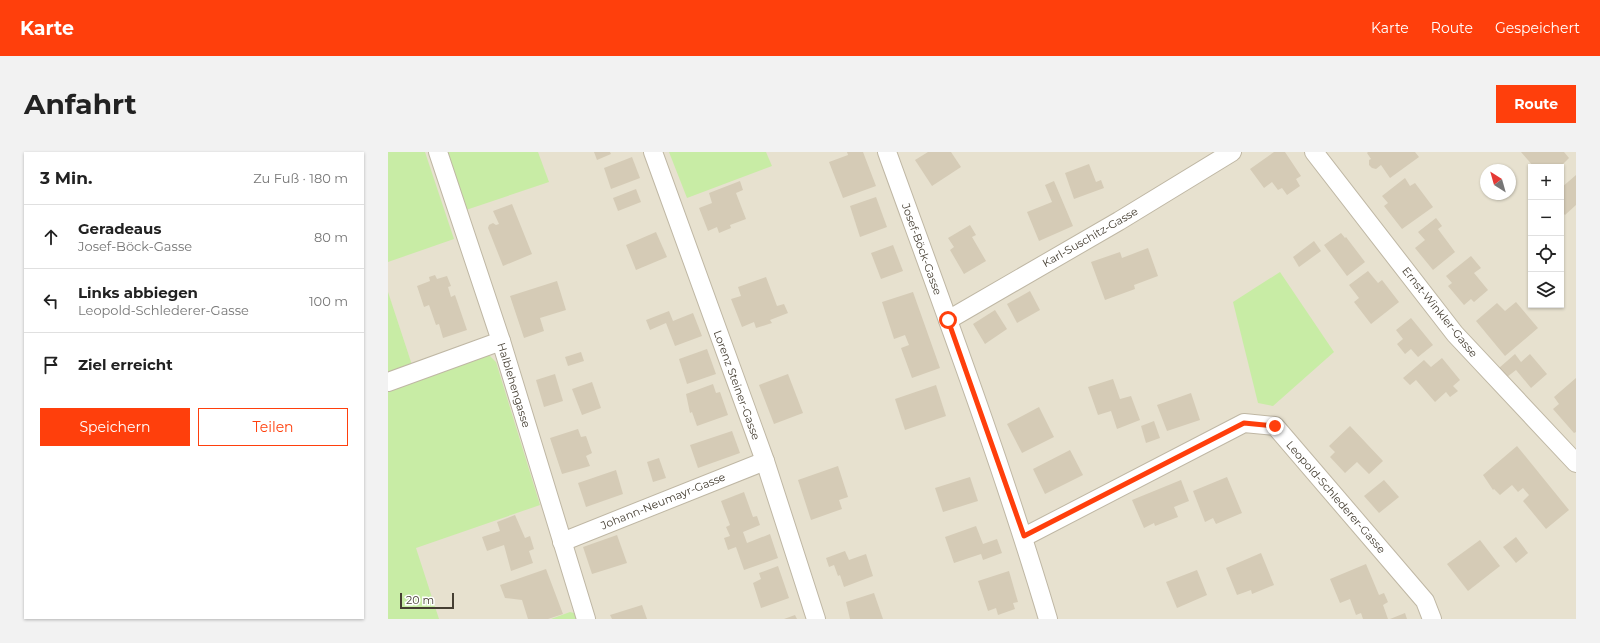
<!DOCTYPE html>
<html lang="de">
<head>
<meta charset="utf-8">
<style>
	:root { --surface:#fff; --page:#f2f2f2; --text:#222; --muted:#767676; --line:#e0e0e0; --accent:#ff3f0c }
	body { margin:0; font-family:Montserrat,sans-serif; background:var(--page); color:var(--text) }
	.controls { position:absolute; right:12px; top:12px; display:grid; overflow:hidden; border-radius:0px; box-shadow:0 1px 3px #0004 }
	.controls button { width:36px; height:36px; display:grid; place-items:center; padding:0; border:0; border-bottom:1px solid var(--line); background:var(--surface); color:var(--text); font:20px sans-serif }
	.compass { position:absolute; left:1092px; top:12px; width:36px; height:36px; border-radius:50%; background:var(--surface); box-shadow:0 1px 3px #0004; rotate:323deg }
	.scale { position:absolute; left:12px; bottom:10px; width:54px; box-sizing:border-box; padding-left:4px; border:2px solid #453e32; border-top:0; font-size:11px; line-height:14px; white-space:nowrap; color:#453e32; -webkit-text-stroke:3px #fff; paint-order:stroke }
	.stop { position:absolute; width:12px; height:12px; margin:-9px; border:3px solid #ff3f0c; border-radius:50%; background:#fff }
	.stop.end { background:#ff3f0c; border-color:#fff; box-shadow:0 1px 4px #0008 }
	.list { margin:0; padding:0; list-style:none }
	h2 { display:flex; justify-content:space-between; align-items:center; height:52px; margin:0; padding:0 16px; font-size:17px }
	h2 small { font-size:13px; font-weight:400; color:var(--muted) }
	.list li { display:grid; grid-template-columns:26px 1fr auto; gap:12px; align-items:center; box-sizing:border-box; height:64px; padding:0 16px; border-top:1px solid var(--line) }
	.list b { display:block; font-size:15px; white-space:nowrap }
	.list p { margin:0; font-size:13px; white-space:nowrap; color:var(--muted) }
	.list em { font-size:13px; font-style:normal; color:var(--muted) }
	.actions { display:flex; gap:8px; padding:12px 16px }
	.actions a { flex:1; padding:9px 0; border:1px solid var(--accent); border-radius:0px; text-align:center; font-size:14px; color:var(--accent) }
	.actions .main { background:var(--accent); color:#fff }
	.icon { flex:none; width:22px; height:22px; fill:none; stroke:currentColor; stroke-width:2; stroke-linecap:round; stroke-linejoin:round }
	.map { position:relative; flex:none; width:1188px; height:467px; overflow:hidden; border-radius:0px }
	header { display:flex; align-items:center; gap:24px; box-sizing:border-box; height:56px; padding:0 20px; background:var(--accent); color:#fff }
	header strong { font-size:19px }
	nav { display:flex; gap:22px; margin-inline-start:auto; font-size:14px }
	.intro { display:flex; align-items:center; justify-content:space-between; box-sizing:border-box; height:96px; padding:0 24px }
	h1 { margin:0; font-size:28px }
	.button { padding:10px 18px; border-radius:0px; background:var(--accent); color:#fff; font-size:14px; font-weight:700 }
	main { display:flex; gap:24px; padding:0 24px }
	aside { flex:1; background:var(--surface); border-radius:0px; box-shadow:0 1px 3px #0004 }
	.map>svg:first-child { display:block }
	.residential { fill:#e7e1cf; fill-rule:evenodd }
	.green { fill:#c8eca5 }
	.building { fill:#d5cbb6 }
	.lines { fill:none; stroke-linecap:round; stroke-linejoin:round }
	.minor-casing { stroke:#bfb7a4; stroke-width:20 }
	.minor { stroke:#fff; stroke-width:18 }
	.route { stroke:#ff3f0c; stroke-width:5 }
	.labels { text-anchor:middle; stroke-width:3; stroke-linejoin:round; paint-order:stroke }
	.street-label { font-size:11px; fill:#453e32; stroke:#fff }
</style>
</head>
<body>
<header>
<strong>Karte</strong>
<nav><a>Karte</a><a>Route</a><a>Gespeichert</a></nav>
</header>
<div class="intro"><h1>Anfahrt</h1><a class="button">Route</a></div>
<main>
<aside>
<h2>3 Min.<small>Zu Fuß · 180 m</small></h2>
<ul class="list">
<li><svg class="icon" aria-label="ahead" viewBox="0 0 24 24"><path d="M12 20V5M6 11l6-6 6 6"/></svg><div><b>Geradeaus</b><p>Josef-Böck-Gasse</p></div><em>80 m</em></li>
<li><svg class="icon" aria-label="left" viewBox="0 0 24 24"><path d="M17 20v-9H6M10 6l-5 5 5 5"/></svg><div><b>Links abbiegen</b><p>Leopold-Schlederer-Gasse</p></div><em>100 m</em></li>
<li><svg class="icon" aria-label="arrive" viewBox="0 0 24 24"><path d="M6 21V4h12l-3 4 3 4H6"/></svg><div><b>Ziel erreicht</b></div></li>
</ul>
<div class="actions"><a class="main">Speichern</a><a>Teilen</a></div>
</aside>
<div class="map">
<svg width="1188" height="467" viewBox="0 0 1188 467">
	<rect width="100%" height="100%" fill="#f3efe1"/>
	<path class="residential" d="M0,0h1188v467h-1188zM1143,15h30v138h-30zM1098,18h24v24h-24z"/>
	<g class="green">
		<path d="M0,0h37l29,87 -66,23z"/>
		<path d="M55,0h95l11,30 -86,29z"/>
		<path d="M281,0h97l6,14 -85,32z"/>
		<path d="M892,120l54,80 -61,54 -15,-3 -25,-101z"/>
		<path d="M0,140l24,73 -24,9z"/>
		<path d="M93,203l9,1 6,6 44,143 -124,43 23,71h-51v-230z"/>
		<path d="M182,460l4,1 4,6h-27z"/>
	</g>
	<g class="building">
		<path d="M206,0h16l1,2 -14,6z"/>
		<path d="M459,0h16l13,34 -33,12 -14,-36 19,-7z"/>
		<path d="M540,0h23l10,15 -29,19 -17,-26z"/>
		<path d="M886,0h11l16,24 -5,3 4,7 -13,9 -5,-7 -4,2 -6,-8 -8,6 -14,-19z"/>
		<path d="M980,0h47l4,5 -29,21 -9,-13 -5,4 -4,-1 -3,-3v-5l2,-1 -4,-6z"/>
		<path d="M1133,0h43l5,6 -9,9h-17l-1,-1 -8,1z"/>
		<path d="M244,5l8,21 -29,11 -7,-21z"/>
		<path d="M701,12l7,18 5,-2 3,8 -30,11 -9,-26z"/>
		<path d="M1188,23v30l-11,10 -4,-4v-23z"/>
		<path d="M1017,26l5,8 5,-3 18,24 -31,22 -18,-23 4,-3 -6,-7z"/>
		<path d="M352,29l3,9 -7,3 10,26 -16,6 1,3 -12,5 -2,-6 -9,4 -9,-23 13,-5 -3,-10z"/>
		<path d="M666,29l19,45 -34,15 -12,-29 25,-10 -7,-17z"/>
		<path d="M248,37l5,13 -23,9 -5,-13z"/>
		<path d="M488,45l11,30 -27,10 -10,-31z"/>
		<path d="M124,52l20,50 -29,12 -15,-38 1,-3 4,-2 3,2 3,-1 -6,-13z"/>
		<path d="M1048,66l6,8 -4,3 17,23 -22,18 -18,-22 10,-8 -7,-8z"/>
		<path d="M582,73l6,10 -4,2 14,24 -22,13 -14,-24 4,-3 -6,-9z"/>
		<path d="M268,80l11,25 -31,13 -10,-25z"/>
		<path d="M953,81l4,5 1,-1 19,25 -18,14 -23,-31z"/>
		<path d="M926,89l7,10 -22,16 -6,-10z"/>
		<path d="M505,93l10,26 -22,8 -10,-26z"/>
		<path d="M760,96l10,28 -24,9 1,4 -30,11 -14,-38 29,-10 2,6z"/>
		<path d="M1083,104l10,12 -7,5 14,17 -14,12 -3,-3 -7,6 -16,-19 4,-3 -6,-7z"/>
		<path d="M980,119l10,12 4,-3 17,22 -28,22 -17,-22 5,-4 -10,-13z"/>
		<path d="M47,123l2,4 10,-3 4,10 -3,1 3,10 4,-2 12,35 -24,8 -4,-14 -3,1 -7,-20 -5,2 -7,-21 13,-5 -1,-4z"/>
		<path d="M378,125l11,29 7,-2 4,9 -18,7 2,3 -16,5 -2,-6 -12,5 -11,-28 10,-3 -3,-9z"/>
		<path d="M169,129l9,29 -26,8 4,13 -20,7 -14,-42z"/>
		<path d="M642,139l10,19 -23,13 -10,-19z"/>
		<path d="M525,140l27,76 -28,10 -11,-30 8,-3 -4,-10 -11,4 -12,-37z"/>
		<path d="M1128,150l22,26 -33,28 -29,-35 21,-18 8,8z"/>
		<path d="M607,158l12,19 -22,15 -12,-20z"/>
		<path d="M281,159l4,10 20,-8 9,23 -27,10 -9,-23 -16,7 -4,-10z"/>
		<path d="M1023,166l22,27 -15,12 -7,-8 -6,5 -8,-10 6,-5 -7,-9z"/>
		<path d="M319,197l9,25 -29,10 -8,-25z"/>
		<path d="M193,200l3,9 -16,5 -3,-9z"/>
		<path d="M1127,202l6,8 9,-8 17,20 -16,14 -15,-18 -9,7 -8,-9z"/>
		<path d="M1054,206l18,22 -7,6 5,5 -8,6 -4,-5 -11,10 -19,-22 -6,5 -7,-7 21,-18 7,7z"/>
		<path d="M167,222l8,27 -19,6 -8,-27z"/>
		<path d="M400,222l15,39 -29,11 -15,-39z"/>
		<path d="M1188,226v54l-2,1 -21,-24 6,-5 -5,-7z"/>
		<path d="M725,227l7,20 11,-3 9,24 -23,9 -6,-18 -13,4 -10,-28z"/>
		<path d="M204,230l9,26 -19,7 -10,-26z"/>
		<path d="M325,232l3,9 4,-1 8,23 -31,11 -5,-14 -2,1 -4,-19z"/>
		<path d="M548,233l10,31 -41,14 -10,-31z"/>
		<path d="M803,241l9,27 -33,11 -10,-26z"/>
		<path d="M651,255l15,30 -32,16 -15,-29z"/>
		<path d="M766,269l6,17 -14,5 -5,-17z"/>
		<path d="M962,274l33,35 -14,13 -12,-12 -12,11 -15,-16 5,-5 -6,-6z"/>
		<path d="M190,277l3,8 5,-1 6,17 -6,3 4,10 -28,8 -12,-36z"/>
		<path d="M344,279l8,22 -42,15 -8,-23z"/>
		<path d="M1129,294l52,64 -23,19 -23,-28 6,-6 -6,-7 -5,4 -6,-7 -12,10 -6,-6 -1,1 -10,-15z"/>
		<path d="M682,298l13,25 -38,19 -12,-25z"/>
		<path d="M271,306l7,20 -13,4 -6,-20z"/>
		<path d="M450,314l10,31 -9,3 3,9 -31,11 -13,-40z"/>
		<path d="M228,318l7,24 -37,13 -8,-24z"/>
		<path d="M582,325l8,24 -35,11 -8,-24z"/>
		<path d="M839,325l15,36 -26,11 -3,-6 -8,4 -12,-31z"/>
		<path d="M793,328l8,21 -15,6 4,10 -23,9 -1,-3 -10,5 -12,-28z"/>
		<path d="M996,328l15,17 -20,16 -15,-17z"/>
		<path d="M356,340l9,25 4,-1 3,9 -17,7 4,11 23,-9 8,24 -34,12 -8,-23 -8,3 -4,-12 6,-2 -4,-9 4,-2 -9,-24z"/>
		<path d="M127,363l10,23 5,-2 4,13 -5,2 4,12 -22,8 -7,-26 -17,6 -5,-14 18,-6 -3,-9z"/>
		<path d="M588,374l7,18 14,-5 5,14 -19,7 -2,-6 -27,9 -9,-26z"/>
		<path d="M229,383l10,28 -35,11 -9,-27z"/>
		<path d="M1128,385l12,16 -12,10 -13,-16z"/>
		<path d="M1092,388l20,26 -32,25 -21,-27z"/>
		<path d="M457,399l4,9 17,-6 7,22 -29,11 -4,-12 -2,1 -4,-11 -5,2 -3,-9z"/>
		<path d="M873,401l13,32 -22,9 -1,-4 -14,5 -11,-27z"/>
		<path d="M978,412l13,31 5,-2 4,9 -5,3 5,14h-25l-2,-6 -5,2 -6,-16 -10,4 -10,-24z"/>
		<path d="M390,414l11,32 -28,10 -8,-25 8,-4 -2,-6z"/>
		<path d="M158,417l17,45 -15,5h-20l-6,-19 -17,-2 -5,-13z"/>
		<path d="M809,418l10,25 -30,13 -11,-26z"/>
		<path d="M621,419l9,31 -5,1 2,6 -17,6 -2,-7 -8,3 -10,-30z"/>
		<path d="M486,441l9,26h-33l-4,-17z"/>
		<path d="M254,453l5,14h-35l-2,-4z"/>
		<path d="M1017,461l2,6h-17z"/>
		<path d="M407,463l2,4h-13z"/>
	</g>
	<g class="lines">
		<g class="minor-casing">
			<g id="minor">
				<path d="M50,0l63,189 85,278"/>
				<path d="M265,0l112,309 51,158"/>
				<path d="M499,0c56,155 114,309 161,467"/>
				<path d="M926,0l141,182 121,129"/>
				<path d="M560,168l171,-99 113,-69"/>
				<path d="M0,230l113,-41"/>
				<path d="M636,385l220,-114 31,3 150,175 7,18"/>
				<path d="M174,390l203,-81"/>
			</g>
		</g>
		<use href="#minor" class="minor"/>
	</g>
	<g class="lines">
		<path class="route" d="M560,168l76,216 220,-113 31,3"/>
	</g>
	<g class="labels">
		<g class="street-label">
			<text transform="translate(702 85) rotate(-30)" y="4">Karl-Suschitz-Gasse</text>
			<text transform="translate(534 97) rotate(70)" y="4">Josef-Böck-Gasse</text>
			<text transform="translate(1052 160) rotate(51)" y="4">Ernst-Winkler-Gasse</text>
			<text transform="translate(126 233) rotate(73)" y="4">Halblehengasse</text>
			<text transform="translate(349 233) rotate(70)" y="4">Lorenz Steiner-Gasse</text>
			<text transform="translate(948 345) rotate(49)" y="4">Leopold-Schlederer-Gasse</text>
			<text transform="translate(275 349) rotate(-22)" y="4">Johann-Neumayr-Gasse</text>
		</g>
	</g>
</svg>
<div class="controls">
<button>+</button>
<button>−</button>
<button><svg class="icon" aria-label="locate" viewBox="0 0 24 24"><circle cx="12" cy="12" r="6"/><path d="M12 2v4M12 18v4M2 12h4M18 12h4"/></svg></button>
<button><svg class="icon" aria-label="layers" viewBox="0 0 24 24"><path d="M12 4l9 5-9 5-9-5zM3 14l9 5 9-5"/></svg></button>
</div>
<svg class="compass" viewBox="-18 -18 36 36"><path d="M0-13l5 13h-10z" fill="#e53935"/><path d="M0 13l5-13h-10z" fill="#767676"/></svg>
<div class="scale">20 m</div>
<div class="stop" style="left:560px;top:168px"></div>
<div class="stop end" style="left:887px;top:274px"></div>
</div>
</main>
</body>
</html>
